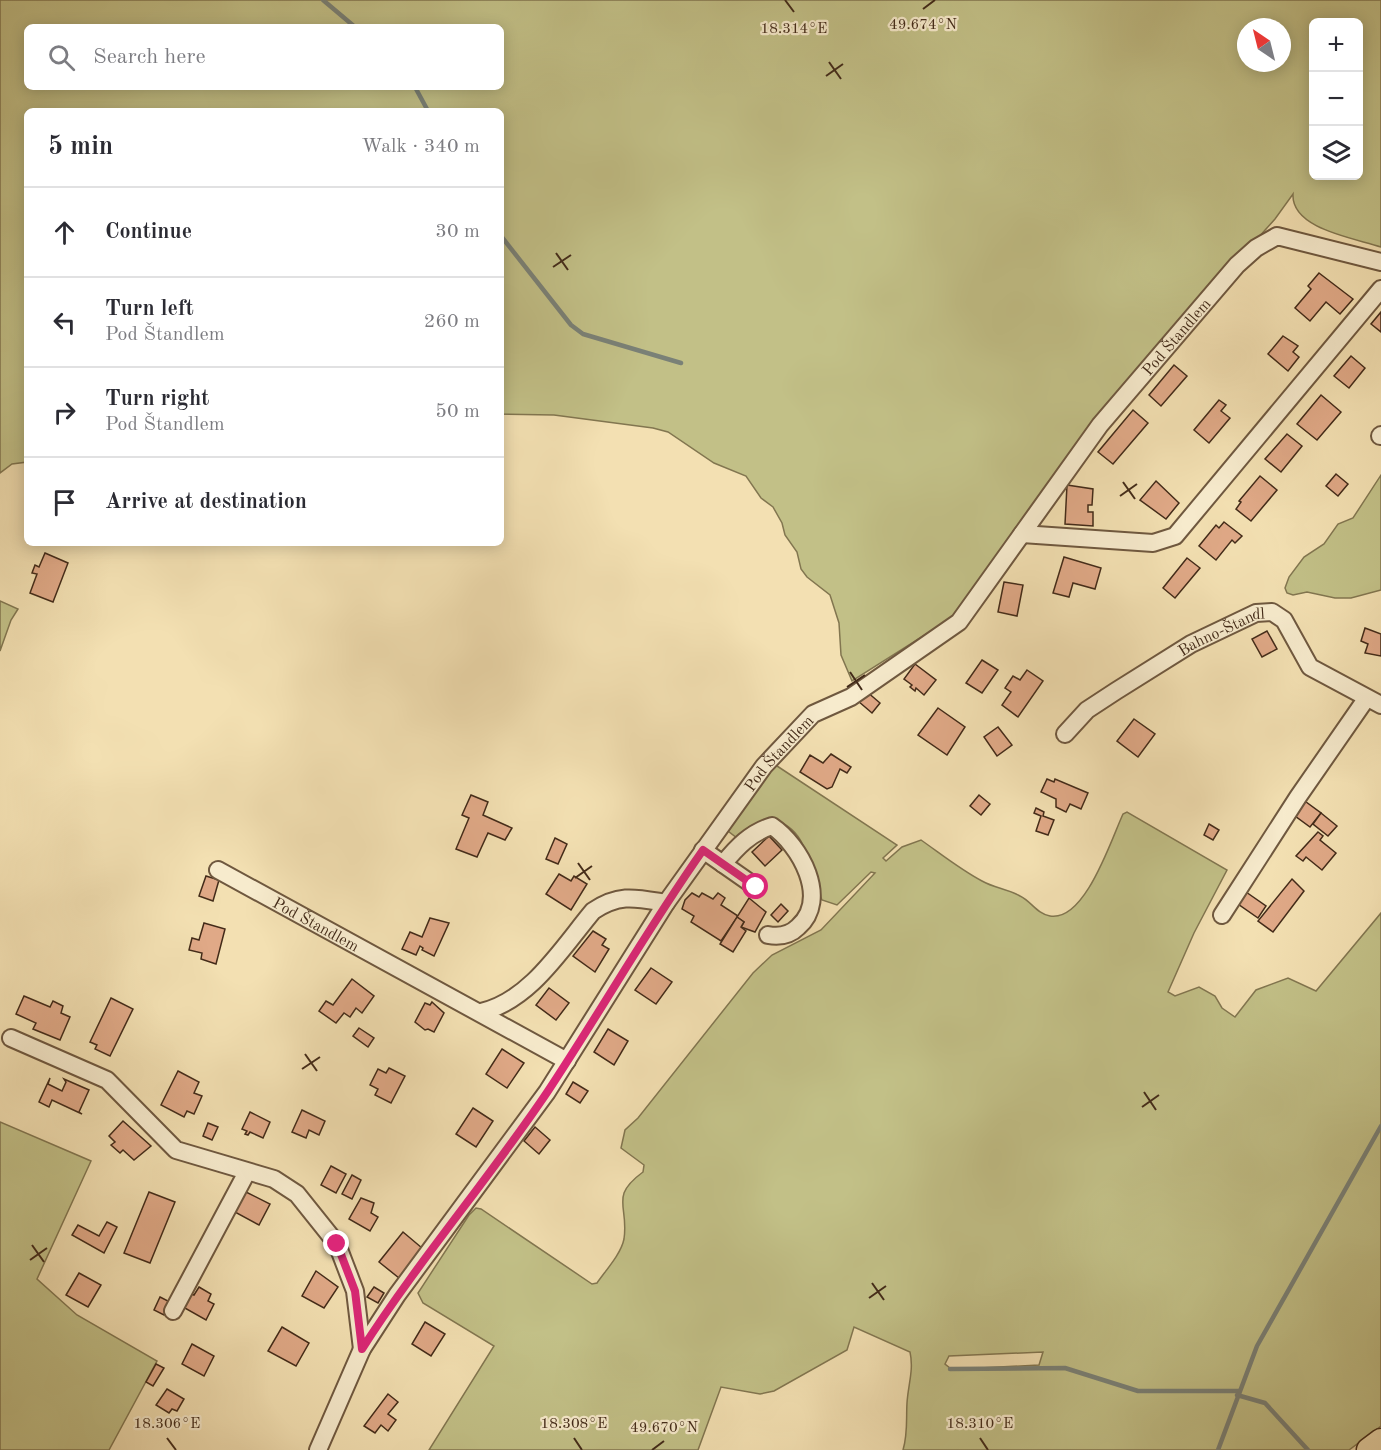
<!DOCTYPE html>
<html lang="en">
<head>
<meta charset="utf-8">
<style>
	:root { --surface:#fff; --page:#f7f7f7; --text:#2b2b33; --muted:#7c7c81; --line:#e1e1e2 }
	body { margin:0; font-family:"Old Standard TT",serif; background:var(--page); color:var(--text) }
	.controls { position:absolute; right:18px; top:18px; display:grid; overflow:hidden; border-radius:9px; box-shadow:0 3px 15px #0003 }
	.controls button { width:54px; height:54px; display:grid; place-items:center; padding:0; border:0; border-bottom:2px solid var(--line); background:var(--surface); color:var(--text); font:30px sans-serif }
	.compass { position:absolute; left:1237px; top:18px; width:54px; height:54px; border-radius:50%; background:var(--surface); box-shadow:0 3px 15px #0003; rotate:325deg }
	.stop { position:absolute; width:18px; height:18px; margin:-14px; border:4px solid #db2777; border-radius:50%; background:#fff }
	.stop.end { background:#db2777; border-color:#fff; box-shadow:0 2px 6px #0008 }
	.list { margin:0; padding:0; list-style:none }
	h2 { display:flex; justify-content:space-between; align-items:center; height:78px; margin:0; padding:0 24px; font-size:26px }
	h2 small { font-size:20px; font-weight:400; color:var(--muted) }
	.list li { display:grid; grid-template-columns:39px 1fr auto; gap:18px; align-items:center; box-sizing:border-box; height:90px; padding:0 24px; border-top:2px solid var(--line) }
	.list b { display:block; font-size:22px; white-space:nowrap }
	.list p { margin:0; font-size:20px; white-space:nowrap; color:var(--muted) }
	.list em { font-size:20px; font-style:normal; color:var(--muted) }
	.icon { flex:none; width:33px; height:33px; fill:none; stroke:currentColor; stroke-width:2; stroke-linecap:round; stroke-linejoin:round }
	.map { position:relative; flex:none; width:1381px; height:1450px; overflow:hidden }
	.search { position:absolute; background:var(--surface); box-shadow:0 3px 15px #0003; left:24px; top:24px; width:480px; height:66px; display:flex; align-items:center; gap:15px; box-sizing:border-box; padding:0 21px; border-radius:9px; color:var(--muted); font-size:22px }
	.panel { position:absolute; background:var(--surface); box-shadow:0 3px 15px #0003; left:24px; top:108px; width:480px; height:438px; border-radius:9px }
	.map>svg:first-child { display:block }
	.green { fill:#c2c087; stroke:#827650; stroke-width:1.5; fill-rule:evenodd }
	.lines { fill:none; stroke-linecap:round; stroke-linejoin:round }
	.stream { stroke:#7a8177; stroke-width:4.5 }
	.building { fill:#e0a987; stroke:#432b19; stroke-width:1.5 }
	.minor-casing { stroke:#6f583f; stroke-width:20 }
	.highway-casing { stroke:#432b19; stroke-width:27 }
	.minor { stroke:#f7ebcd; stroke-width:16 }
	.highway { stroke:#f3e0b2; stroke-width:24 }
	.route { stroke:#db2777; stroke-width:8 }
	.ticks { fill:none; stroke:#432b19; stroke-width:2 }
	.labels { text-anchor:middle; stroke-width:4.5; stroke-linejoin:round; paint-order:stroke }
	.street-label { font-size:16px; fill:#432b19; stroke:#f7ebcd }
	.ticks-label { font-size:15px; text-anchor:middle; fill:#432b19; stroke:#f7ebcd; stroke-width:4.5; stroke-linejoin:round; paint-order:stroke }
</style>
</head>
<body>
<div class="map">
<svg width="1381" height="1450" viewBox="0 0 1381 1450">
	<rect width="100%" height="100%" fill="#f3e0b2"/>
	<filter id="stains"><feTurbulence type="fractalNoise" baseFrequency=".00333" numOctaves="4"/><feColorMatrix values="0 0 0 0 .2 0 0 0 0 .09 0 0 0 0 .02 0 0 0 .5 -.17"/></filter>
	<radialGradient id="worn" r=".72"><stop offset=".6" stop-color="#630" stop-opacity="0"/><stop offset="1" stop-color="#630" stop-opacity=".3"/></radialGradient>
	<g class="green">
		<path d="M0,0h1381v247c-27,-9 -90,-18 -88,-53l-18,25 -166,184 -146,208 -111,70 -11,-26 -2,-32 -9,-28 -23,-18 -6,-8 -4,-17 -12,-17 -3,-12 -9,-16 -12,-9 -15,-22 -32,-13 -46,-31 -15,-4 -99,-13 -53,-1v-303h-474v351l-15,2 -12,9zM1314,22h44v154h-44zM27,27h474v60h-474zM1246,27h36v36h-36z"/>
		<path d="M1381,475v115l-30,8h-16l-28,-6 -14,3 -6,-2 -2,-5 4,-11 15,-20 20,-13 14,-20 15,-6z"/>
		<path d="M0,601l18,8 -7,11 -11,31z"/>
		<path d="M774,764l123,81 -14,13 3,3 16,-14 19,-7c20,14 40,30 61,41 12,7 26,8 38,15 11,5 17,18 30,20 35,6 61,-76 73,-102l4,-2 100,58 -33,63 -26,59 7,4 24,-9 16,9 7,12 13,9 21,-27 32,-12 28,13 65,-78v513l-32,24h-446c5,-17 3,-30 4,-47 1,-18 7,-33 3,-51l-56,-25 -7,23 -73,41 -14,3 -39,-7 -23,63h-269l65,-104 -71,-43 -5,-10 51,-78 7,-7 5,1 111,75 5,-1c9,-13 24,-29 27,-44 5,-34 -15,-42 19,-67l1,-7 -23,-17 4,-18 13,-12 115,-145 19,-18 49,-25 54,-57 -4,-1 -34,33 -15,-5c-13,-27 -12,-72 -49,-80l-24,7 -12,11 -9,-7zM1043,1352l-4,13 -78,4 -11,-1 -5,-4 4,-8z"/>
		<path d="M0,1122l91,39 -54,118 40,36 80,46 -48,89h-109z"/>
	</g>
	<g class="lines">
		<g class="stream">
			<path d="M323,0l32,27"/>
			<path d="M415,87l13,24"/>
			<path d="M501,236l70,89 12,9 98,29"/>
			<path d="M950,1369l115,-1 73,23h101"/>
			<path d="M1237,1395l28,8 43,47"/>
			<path d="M1218,1450l39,-104 124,-220"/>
		</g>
	</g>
	<g class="building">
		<path d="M1319,273l34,26 -13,15 -14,-12 -16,19 -15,-13 16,-19 -3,-3z"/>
		<path d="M1381,312v20l-10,-8z"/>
		<path d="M1283,336l15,10 -5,6 6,5 -11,14 -20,-17z"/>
		<path d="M1351,356l14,12 -16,20 -15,-12z"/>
		<path d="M1174,365l13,11 -26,30 -12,-11z"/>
		<path d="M1321,395l20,17 -24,28 -20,-16z"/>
		<path d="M1219,400l7,5 -5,6 9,7 -21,25 -15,-13z"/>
		<path d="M1133,410l15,13 -35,41 -15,-12z"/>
		<path d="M1287,434l15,12 -21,26 -16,-13z"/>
		<path d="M1336,474l12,10 -10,12 -12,-10z"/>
		<path d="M1260,476l17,14 -26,31 -15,-12 5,-7 -2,-1z"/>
		<path d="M1156,481l23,22 -13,16 -26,-19z"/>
		<path d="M1067,485l26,4 -1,16h-4v7h5v14l-28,-2z"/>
		<path d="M1224,522l18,14 -7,7 -3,-3 -16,20 -17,-14 17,-21 3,3z"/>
		<path d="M45,553l23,10 -15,39 -23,-9 7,-19 -5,-1 3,-8 4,2z"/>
		<path d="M1064,557l37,11 -6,21 -22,-6 -4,14 -16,-4z"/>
		<path d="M1187,558l13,10 -25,30 -12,-10z"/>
		<path d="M1004,582l19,3 -6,31 -19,-4z"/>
		<path d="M1365,628l16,6v22l-16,-3 3,-9 -7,-3z"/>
		<path d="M1267,631l10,18 -15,8 -10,-18z"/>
		<path d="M982,660l16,10 -16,23 -16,-10z"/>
		<path d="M915,664l21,16 -12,15 -8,-7 -1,3 -5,-4 2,-2 -8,-6z"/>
		<path d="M1027,670l16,11 -25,36 -16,-12 9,-13 -6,-4 8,-12 7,4z"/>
		<path d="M866,691l14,12 -8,10 -14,-12z"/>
		<path d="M938,708l27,19 -18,28 -29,-20z"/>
		<path d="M1134,719l21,15 -17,23 -21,-16z"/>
		<path d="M998,727l14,18 -15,11 -13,-19z"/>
		<path d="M831,754l20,13 -4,6 -7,-4 -8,18 -5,2 -27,-17 10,-17 13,8z"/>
		<path d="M1047,779l7,3 1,-3 33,14 -7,16 -11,-5 -4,8 -10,-5v-8l-15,-7z"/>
		<path d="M471,795l17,7 -5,13 29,13 -7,12 -17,-7 -11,24 -21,-8 13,-31 -7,-3z"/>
		<path d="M979,795l11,9 -9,11 -11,-9z"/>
		<path d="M1302,799l19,14 -11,14 -19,-14z"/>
		<path d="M1036,808l8,4 -1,4 11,4 -6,15 -12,-4 5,-15 -7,-3z"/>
		<path d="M1321,813l16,13 -9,10 -15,-12z"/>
		<path d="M1209,824l10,6 -6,10 -9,-5z"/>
		<path d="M1318,832l5,4 -3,4 16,13 -14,17 -16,-13 -3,4 -7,-5z"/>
		<path d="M769,836l13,14 -17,16 -13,-14z"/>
		<path d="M555,838l12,6 -9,20 -12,-5z"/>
		<path d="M559,874l12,7 3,-5 13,8 -16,26 -25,-16z"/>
		<path d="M206,876l13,4 -6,21 -14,-5z"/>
		<path d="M1292,879l12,12 -31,41 -15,-11z"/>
		<path d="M1246,892l20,14 -8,12 -20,-14z"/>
		<path d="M692,893l7,4 3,-4 11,6 5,-6 7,5 -4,7 17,11 -17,25 -30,-19 3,-6 -12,-7 3,-9z"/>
		<path d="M749,898l17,14 -11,20 -14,-5 3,-5 -7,-5z"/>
		<path d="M781,904l7,7 -10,11 -7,-7z"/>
		<path d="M737,917l7,5 -3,5 5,4 -13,21 -13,-8z"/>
		<path d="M430,918l19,5 -15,33 -12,-6 1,-2 -3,-2 -4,9 -14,-6 8,-17 12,5z"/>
		<path d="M204,923l21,6 -9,35 -15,-5 1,-6 -13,-3 3,-12 7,2z"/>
		<path d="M593,931l13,8 -4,6 7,4 -14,23 -22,-16z"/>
		<path d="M651,968l21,14 -16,22 -21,-14z"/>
		<path d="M352,979l22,17 -12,17 -6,-5 -6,9 -6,-4 -8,10 -17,-12 7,-10 7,4z"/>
		<path d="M549,988l20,15 -13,17 -20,-15z"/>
		<path d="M24,996l26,11 3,-6 10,5 -2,7 9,4 -10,23 -27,-11 3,-6 -20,-9z"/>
		<path d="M111,998l22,11 -23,47 -15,-7 2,-4 -7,-3z"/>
		<path d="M432,1002l12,11 -10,19 -6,-3 -3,1 -10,-8 10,-19 5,2z"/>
		<path d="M359,1028l15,10 -6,9 -15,-11z"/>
		<path d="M608,1029l20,12 -14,24 -20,-13z"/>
		<path d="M502,1049l22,14 -17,25 -21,-14z"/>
		<path d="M389,1068l16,8 -14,27 -16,-8 3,-6 -8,-4 8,-16 8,4z"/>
		<path d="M178,1071l21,11 -5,11 8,3 -8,18 -7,-3 -3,6 -23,-12z"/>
		<path d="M50,1078l-2,6 14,7 4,-9 -2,-3 25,11 -10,22 3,2 -30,-14 -3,7 -10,-5z"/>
		<path d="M573,1082l15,9 -8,12 -14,-9z"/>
		<path d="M473,1108l20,13 -17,26 -20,-13z"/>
		<path d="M302,1110l23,11 -6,14 -10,-5 -3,8 -14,-6z"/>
		<path d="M250,1112l20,10 -7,16 -13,-6 -2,3 -3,-1 2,-3 -5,-2z"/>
		<path d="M123,1121l28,25 -17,14 -11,-10 -3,3 -9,-8 4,-3 -6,-6z"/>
		<path d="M208,1123l10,4 -6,13 -9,-4z"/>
		<path d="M535,1127l15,13 -11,14 -15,-13z"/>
		<path d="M331,1166l15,8 -10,19 -15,-8z"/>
		<path d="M352,1175l9,5 -9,19 -10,-5z"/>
		<path d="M244,1191l26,13 -11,21 -26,-14z"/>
		<path d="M149,1192l26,10 -25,61 -26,-10z"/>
		<path d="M361,1198l13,5 -3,10 7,4 -8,14 -21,-12z"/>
		<path d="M107,1222l10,5 -13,26 -32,-18 6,-10 21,11z"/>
		<path d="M403,1232l19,16 -23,30 -20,-16z"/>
		<path d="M316,1271l22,16 -14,21 -22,-12z"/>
		<path d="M79,1273l22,12 -13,22 -22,-12z"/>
		<path d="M199,1287l12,7 -3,7 6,3 -8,16 -23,-13 8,-13 3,1z"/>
		<path d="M374,1287l10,6 -6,10 -11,-6z"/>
		<path d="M160,1297l10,5 -6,13 -10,-5z"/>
		<path d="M425,1322l20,12 -14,22 -19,-12z"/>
		<path d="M282,1327l27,16 -13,23 -28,-15z"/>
		<path d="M192,1344l22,12 -10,20 -22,-12z"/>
		<path d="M156,1364l8,4 -11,18 -7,-4z"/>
		<path d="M167,1389l17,10 -7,12 -5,-2 -3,4 -13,-8z"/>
		<path d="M388,1394l10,8 -10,12 8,6 -8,11 -7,-6 -6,8 -11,-7z"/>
	</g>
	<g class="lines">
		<g class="minor-casing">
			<g id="minor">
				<path d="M1380,436l1,-1"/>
				<path d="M1022,534l131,9 22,-7 206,-247"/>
				<path id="s1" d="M1065,734l22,-24 29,-19 75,-47 65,-31 16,-1 12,8 26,47 71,38"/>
				<path d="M703,850l53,37"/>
				<path d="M723,864c14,-17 27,-31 49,-38 28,19 58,73 26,101 -8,8 -19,10 -30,8"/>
				<path id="s2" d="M218,870l349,191"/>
				<path d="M1222,915l76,-118 68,-98"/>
				<path d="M481,1012c49,-11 81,-64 112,-101 27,-18 43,-13 73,-8"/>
				<path d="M11,1038l96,42 69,70 98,29 23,15 40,50 18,47 7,58"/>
				<path d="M173,1311l74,-139"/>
				<path id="s3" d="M318,1450l44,-101 35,-54 150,-203 119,-189 98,-137 49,-52 38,-17 108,-75 141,-197 137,-160 19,-17 21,-12 104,26"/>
			</g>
		</g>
		<g class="highway-casing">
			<path id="highway" d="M1369,1450l12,-9"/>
		</g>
		<use href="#minor" class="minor"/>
		<use href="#highway" class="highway"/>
	</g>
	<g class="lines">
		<path class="route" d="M337,1244l18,47 7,58c57,-89 127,-170 186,-258 53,-80 100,-163 155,-241l53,37"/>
	</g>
	<path class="ticks" d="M785,0l9,12M923,9l12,-9M829,62l12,17M826,76l17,-12M556,253l12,17M553,267l18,-12M1123,482l12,17M1120,496l17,-12M850,672l12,18M847,687l18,-12M578,863l12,17M575,878l17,-12M305,1054l12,17M302,1069l18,-12M1144,1092l12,18M1142,1107l17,-12M32,1245l12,17M30,1260l17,-12M872,1283l12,17M869,1298l17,-12M167,1438l9,12M574,1438l8,12M980,1438l8,12M652,1450l12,-9"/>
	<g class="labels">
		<g class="street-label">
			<text dy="6" stroke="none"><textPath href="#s3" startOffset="1422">Pod Štandlem</textPath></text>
			<text dy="6" stroke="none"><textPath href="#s1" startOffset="189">Bahno-Štandl</textPath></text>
			<text dy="6" stroke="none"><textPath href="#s3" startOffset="838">Pod Štandlem</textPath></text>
			<text dy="6" stroke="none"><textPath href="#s2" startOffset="112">Pod Štandlem</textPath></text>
		</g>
	</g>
	<g class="ticks-label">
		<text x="923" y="29">49.674°N</text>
		<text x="794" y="33">18.314°E</text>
		<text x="167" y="1428">18.306°E</text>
		<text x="574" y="1428">18.308°E</text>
		<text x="980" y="1428">18.310°E</text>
		<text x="664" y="1432">49.670°N</text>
	</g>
	<rect width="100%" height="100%" filter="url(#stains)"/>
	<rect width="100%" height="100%" fill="url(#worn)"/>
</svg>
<div class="controls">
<button>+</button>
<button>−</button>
<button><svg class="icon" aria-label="layers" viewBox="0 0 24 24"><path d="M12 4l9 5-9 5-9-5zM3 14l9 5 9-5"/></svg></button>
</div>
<svg class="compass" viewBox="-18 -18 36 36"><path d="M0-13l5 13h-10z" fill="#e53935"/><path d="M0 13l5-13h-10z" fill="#7c7c81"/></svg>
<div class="stop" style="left:756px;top:887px"></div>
<div class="stop end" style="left:337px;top:1244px"></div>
<div class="search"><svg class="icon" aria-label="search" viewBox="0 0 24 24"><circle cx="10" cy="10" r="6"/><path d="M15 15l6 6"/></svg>Search here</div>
<section class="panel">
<h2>5 min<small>Walk · 340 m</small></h2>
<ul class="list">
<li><svg class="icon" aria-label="ahead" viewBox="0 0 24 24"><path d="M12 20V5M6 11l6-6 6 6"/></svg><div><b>Continue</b></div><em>30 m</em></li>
<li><svg class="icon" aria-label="left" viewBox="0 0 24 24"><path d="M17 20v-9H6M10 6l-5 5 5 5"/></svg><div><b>Turn left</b><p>Pod Štandlem</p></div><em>260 m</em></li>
<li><svg class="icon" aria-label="right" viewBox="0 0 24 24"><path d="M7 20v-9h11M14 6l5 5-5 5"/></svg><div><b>Turn right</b><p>Pod Štandlem</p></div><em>50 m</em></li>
<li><svg class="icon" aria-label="arrive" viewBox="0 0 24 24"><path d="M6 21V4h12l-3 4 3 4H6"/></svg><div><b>Arrive at destination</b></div></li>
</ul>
</section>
</div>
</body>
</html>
